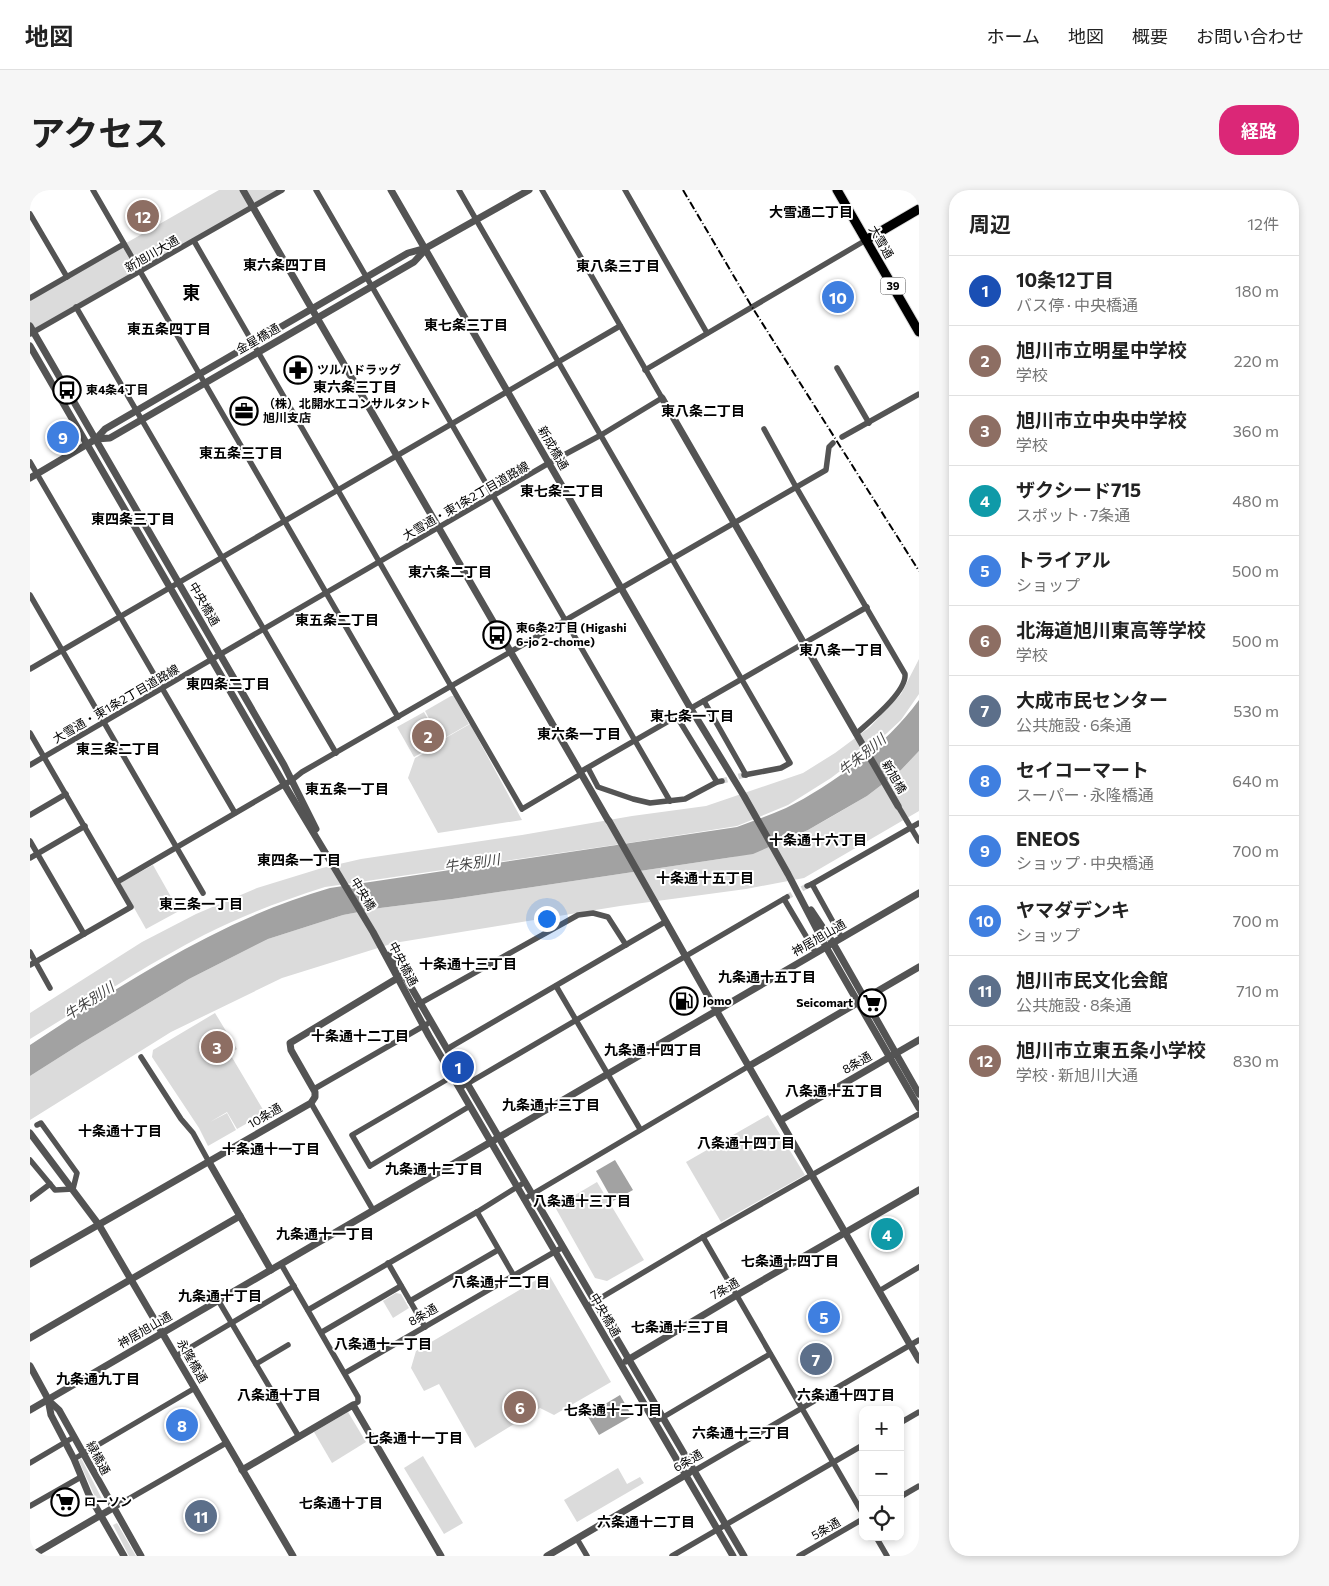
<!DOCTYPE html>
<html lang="ja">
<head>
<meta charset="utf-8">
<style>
	:root { --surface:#fff; --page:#f6f6f6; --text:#222; --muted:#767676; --line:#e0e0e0; --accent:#db2777 }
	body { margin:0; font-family:Commissioner,"Noto Sans JP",sans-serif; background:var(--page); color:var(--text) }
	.controls { position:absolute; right:15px; bottom:15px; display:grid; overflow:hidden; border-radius:10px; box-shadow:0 2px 8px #0003 }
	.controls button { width:45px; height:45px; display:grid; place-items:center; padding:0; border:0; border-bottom:1px solid var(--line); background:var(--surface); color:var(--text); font:25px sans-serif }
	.you { position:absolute; left:516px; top:728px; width:18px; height:18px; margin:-12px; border:4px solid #fff; border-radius:50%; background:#1a73e8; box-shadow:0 0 0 8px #1a73e833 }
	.badge { display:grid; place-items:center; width:32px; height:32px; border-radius:50%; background:var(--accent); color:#fff; font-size:16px; font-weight:700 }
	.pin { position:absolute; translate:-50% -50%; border:2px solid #fff; box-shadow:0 1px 5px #0006 }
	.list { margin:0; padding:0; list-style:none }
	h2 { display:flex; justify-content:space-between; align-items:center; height:65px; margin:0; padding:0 20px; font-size:21px }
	h2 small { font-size:16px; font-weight:400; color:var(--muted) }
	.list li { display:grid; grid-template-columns:32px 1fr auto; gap:15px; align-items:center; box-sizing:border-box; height:70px; padding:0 20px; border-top:1px solid var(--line) }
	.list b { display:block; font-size:19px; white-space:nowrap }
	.list p { margin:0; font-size:16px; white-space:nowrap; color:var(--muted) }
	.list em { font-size:16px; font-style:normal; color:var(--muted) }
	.icon { flex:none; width:28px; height:28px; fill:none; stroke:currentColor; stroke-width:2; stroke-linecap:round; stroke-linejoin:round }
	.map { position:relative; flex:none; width:889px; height:1366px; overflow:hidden; border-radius:20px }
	header { display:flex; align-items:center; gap:30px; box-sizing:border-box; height:70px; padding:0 25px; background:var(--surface); border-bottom:1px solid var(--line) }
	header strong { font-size:24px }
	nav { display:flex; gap:28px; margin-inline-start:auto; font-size:18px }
	.intro { display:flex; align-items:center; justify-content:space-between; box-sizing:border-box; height:120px; padding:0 30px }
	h1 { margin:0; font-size:35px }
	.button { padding:12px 22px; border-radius:20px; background:var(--accent); color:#fff; font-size:18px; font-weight:700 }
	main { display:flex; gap:30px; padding:0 30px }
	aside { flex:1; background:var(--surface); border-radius:20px; box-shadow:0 2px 8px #0003 }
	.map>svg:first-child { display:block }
	.green { fill:#dbdbdb }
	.water { fill:#a2a2a2 }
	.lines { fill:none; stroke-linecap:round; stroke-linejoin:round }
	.minor-tunnel { stroke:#d9d9d9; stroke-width:5.5; stroke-dasharray:5.5 3; stroke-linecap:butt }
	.primary-casing { stroke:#dbdbdb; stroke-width:11 }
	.trunk-casing { stroke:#dbdbdb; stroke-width:11 }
	.minor { stroke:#545454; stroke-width:5.5 }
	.tertiary { stroke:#545454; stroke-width:7 }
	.primary { stroke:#000; stroke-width:9 }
	.trunk { stroke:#000; stroke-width:9 }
	.rail { stroke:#000; stroke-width:2; stroke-dasharray:8 2.5 1 2.5; stroke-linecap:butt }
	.labels { text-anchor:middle; stroke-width:4; stroke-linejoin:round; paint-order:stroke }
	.shield { fill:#fff; stroke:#4c4c4c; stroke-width:1 }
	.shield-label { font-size:11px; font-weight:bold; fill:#000 }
	.street-label { font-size:12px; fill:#000; stroke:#fff }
	.poi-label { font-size:12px; font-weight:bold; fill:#000; stroke:#fff; text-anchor:start }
	.neighbourhood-label { font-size:14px; font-weight:bold; fill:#000; stroke:#fff }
	.water-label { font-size:14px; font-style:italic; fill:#434343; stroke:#fff }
	.district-label { font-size:18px; font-weight:bold; fill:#000; stroke:#fff }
</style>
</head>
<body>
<header>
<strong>地図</strong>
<nav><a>ホーム</a><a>地図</a><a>概要</a><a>お問い合わせ</a></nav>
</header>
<div class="intro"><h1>アクセス</h1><a class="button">経路</a></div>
<main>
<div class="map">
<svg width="889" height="1366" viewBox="0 0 889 1366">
	<rect width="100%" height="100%" fill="#fff"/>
	<g class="green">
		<path d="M189,0h63l-252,144v-36z"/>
		<path d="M889,469v35l-18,26 -28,26 -42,32 -43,27 -51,21 -102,16 -310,45c-41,13 -82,28 -121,48 -60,31 -116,69 -174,104v-26l112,-71 54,-28 61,-26 65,-20 39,-9 161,-24 110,-19 74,-10 97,-33 32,-20 35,-26 31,-33z"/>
		<path d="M421,506h3l15,28 -28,16 -16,-29z"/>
		<path d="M394,522l17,30 -27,15 -17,-30z"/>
		<path d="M440,534l52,96 -84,13 -30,-55 7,-20 28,-15 -1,-3z"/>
		<path d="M889,561v60l-115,67 -58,11 -126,17 -226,37 -112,35 -111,54 -141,88v-44l52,-33 107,-64 79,-40 75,-24 37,-7 72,-9 281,-42 53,-18 22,-9 23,-13 36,-21 34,-26z"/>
		<path d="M123,675l26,46 -33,18 -26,-46z"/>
		<path d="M185,823l22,36 -7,5 35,59 -28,16 -10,-17 -17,10 17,-9 9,17 -28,16 -9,-18 -47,-71 1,-7z"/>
		<path d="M738,925l37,60 -84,47 -35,-60z"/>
		<path d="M567,992l47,78 -37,21 -12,-3 -40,-71z"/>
		<path d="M518,1083l63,109 -57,33 -14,-7 -65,40 -36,-64 -15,7 -13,-23 5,-17z"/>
		<path d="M366,1103l5,1 8,14 -16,10 -10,-17z"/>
		<path d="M318,1222l18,30 -34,21 -18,-31z"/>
		<path d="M393,1266l40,67 -19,11 -40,-66z"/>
		<path d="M51,1268l21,41 -5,2 -18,-40z"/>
		<path d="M588,1278l9,16 13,-7 4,6 -67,39 -13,-22z"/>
		<path d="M87,1333l19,33h-7l-16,-31z"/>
	</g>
	<g class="water">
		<path d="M889,510v51l-18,19 -34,26 -59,34 -55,24 -301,45 -72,9 -37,7 -75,24 -79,40 -107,64 -52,33v-31c94,-62 191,-126 300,-157l407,-61c16,-6 33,-12 49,-19 47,-23 103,-66 133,-108z"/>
		<path d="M585,970l18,30 -20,11 -17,-30z"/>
		<path d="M590,1205l12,21 -33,19 -12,-20z"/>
	</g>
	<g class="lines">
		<g class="minor-tunnel">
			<path d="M692,591l22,-6"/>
			<path d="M757,707l20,-11"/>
		</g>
		<g class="primary-casing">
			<path id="primary" d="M836,50l53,-31"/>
		</g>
		<g class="trunk-casing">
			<path id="trunk" d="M807,0l82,142"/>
		</g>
		<g class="minor">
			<path d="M63,0l305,527"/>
			<path d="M286,0l354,611"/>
			<path d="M429,0l331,573 -9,5 -37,7"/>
			<path d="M595,0l82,143"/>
			<path d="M0,24l37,63"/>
			<path d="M164,51l328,568 59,-35"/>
			<path d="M0,108l94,-54"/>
			<path d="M46,117l260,446"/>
			<path d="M0,144l252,-144"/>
			<path d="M807,178l32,55"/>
			<path d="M615,180l221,-130"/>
			<path d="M734,239l32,58 109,187c2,18 -36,48 -49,60"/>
			<path d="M812,247l77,-43"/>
			<path d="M0,272l205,351"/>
			<path d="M0,405l173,298"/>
			<path d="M0,479l590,-343"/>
			<path d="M674,511l42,74"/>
			<path d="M647,527l40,65"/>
			<path d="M0,543l101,174 -101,58"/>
			<path d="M0,575l519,-302 52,-28 61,-37 -120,-208"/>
			<path d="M558,578l10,19 35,12 17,4 35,-4 32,-17 5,-1"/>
			<path d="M550,582l287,-165"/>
			<path d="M868,616l21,35"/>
			<path d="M0,625l36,-21"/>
			<path d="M0,651l54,93"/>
			<path d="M0,668l55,-32"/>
			<path d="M87,692l175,-102 10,-8 524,-302 3,-23 4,-4"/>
			<path d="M782,694l30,54"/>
			<path d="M777,696l5,-2 107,-61"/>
			<path d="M754,709l32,54"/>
			<path d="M0,762l20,36"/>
			<path d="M526,796l84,143"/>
			<path d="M387,815l161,-90 15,-2 15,4 18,28"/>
			<path d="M417,859l218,-127"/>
			<path d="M111,867l40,62 12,14 16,29"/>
			<path d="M423,886l-101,59 18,31 100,-60"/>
			<path d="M430,898l327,-191"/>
			<path d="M284,899l113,-65"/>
			<path d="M281,913l62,107"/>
			<path d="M0,970l25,30 18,-1 4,-16 -36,-50 -4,2"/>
			<path d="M0,1009l20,-15"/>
			<path d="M494,1009l225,-133"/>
			<path d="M447,1022l37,64"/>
			<path d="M673,1047l160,277"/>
			<path d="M358,1073l37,64"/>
			<path d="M251,1074l77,133v5l-5,3"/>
			<path d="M849,1101l40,-24"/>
			<path d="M188,1110l81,137"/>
			<path d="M380,1111l88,-51"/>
			<path d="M557,1116l116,-69 216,-123"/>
			<path d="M278,1120l169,-98 48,-30"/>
			<path d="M292,1142l79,-46"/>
			<path d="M146,1166l118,-70"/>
			<path d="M226,1174l32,-19"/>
			<path d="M315,1183l218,-126"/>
			<path d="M625,1232l115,-68"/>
			<path d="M870,1233l19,-11"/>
			<path d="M44,1269l121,-71"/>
			<path d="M0,1273l44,-26"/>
			<path d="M664,1281l225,-131"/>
			<path d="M870,1307l19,-11"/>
			<path d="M0,1316l51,-29"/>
			<path d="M83,1318l113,-65"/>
			<path d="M846,1347l11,19"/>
			<path d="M547,1349l10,17"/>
			<path d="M642,1366l191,-111"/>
			<path d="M769,1366l64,-37"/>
		</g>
		<g class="tertiary">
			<path d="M213,0l365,630"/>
			<path d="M361,0l300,519 53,87 44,78 38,73 93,161"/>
			<path d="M0,136l254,439 32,64"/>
			<path d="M0,156l254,438 89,148 56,104 304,520"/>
			<path d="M632,208l236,408"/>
			<path d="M66,249l14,-1 304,-176 11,-12"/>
			<path d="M0,288l66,-39 9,-10 303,-176 18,-5 103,-58"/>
			<path d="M579,631l103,182 207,357"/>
			<path d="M781,720l22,33 86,151"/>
			<path d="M359,765l15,20 43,74 297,507"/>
			<path d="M719,876l170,-99"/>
			<path d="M751,930l138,-80"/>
			<path d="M0,943l69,92 194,331"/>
			<path d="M179,972l62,108"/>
			<path d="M0,1074l281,-161 4,-6v-5l-24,-42 -1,-7 111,-67"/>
			<path d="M0,1148l210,-122"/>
			<path d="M596,1171l111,-66 182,-105"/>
			<path d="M0,1176l18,33 3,16 23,44 15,36 35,61"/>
			<path d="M18,1210l11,10 82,146"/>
			<path d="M0,1220l889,-517"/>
			<path d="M212,1280l111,-65 88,151"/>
			<path d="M1,1366l82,-48"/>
			<path d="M517,1366l142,-83"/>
		</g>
		<use href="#primary" class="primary"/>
		<use href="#trunk" class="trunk"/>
		<path class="rail" d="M653,0l69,117 167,264"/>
	</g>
	<defs>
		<g id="pharmacy-ring" transform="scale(1.4375)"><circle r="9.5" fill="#fff" stroke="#000" stroke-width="1.5"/><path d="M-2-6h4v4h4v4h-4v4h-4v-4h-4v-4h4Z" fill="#000"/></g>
		<g id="bus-ring" transform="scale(1.4375)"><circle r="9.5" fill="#fff" stroke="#000" stroke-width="1.5"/><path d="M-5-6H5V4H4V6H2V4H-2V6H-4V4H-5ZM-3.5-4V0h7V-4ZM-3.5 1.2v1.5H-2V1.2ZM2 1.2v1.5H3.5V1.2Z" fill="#000"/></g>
		<g id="office-ring" transform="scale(1.4375)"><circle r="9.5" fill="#fff" stroke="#000" stroke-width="1.5"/><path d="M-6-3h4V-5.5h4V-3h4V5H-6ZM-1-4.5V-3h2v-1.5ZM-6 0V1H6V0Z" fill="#000"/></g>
		<g id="fuel-ring" transform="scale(1.4375)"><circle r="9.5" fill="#fff" stroke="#000" stroke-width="1.5"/><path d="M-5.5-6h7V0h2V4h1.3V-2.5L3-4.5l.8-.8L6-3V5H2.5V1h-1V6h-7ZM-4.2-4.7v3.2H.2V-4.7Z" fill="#000"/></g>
		<g id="supermarket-ring" transform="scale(1.4375)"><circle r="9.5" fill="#fff" stroke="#000" stroke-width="1.5"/><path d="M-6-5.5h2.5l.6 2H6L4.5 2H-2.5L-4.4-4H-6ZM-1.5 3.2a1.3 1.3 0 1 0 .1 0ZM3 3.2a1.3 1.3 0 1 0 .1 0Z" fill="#000"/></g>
	</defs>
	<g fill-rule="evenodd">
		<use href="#pharmacy-ring" x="268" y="180"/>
		<use href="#bus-ring" x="37" y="200"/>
		<use href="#office-ring" x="214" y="221"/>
		<use href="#bus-ring" x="467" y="445"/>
		<use href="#fuel-ring" x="654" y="811"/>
		<use href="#supermarket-ring" x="842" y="813"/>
		<use href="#supermarket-ring" x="35" y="1312"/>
	</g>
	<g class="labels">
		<rect class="shield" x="850.5" y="87.5" width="25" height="17" rx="4"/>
		<g class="shield-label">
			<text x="863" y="100">39</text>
		</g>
		<g class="street-label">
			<text transform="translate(851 52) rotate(60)" y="4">大雪通</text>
			<text transform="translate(122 64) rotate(-30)" y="4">新旭川大通</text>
			<text transform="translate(228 149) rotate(-30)" y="4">金星橋通</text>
			<text transform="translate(523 258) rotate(60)" y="4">新成橋通</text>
			<text transform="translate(436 311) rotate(-30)" y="4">大雪通・東1条2丁目道路線</text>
			<text transform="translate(174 414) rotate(60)" y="4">中央橋通</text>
			<text transform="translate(86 514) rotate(-30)" y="4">大雪通・東1条2丁目道路線</text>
			<text transform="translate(864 587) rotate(60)" y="4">新旭橋</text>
			<text transform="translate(333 704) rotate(59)" y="4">中央橋</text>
			<text transform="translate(789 748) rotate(-30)" y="4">神居旭山通</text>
			<text transform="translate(373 774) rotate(62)" y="4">中央橋通</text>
			<text transform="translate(827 873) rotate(-30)" y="4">8条通</text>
			<text transform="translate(235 926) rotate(-30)" y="4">10条通</text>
			<text transform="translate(695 1099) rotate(-30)" y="4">7条通</text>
			<text transform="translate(393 1125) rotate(-30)" y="4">8条通</text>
			<text transform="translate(575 1125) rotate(60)" y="4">中央橋通</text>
			<text transform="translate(115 1140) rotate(-30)" y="4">神居旭山通</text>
			<text transform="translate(162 1171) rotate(60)" y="4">永隆橋通</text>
			<text transform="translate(68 1268) rotate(62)" y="4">緑橋通</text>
			<text transform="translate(658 1271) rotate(-30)" y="4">6条通</text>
			<text transform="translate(796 1339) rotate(-30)" y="4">5条通</text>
		</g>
		<g class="poi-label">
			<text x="287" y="184">ツルハドラッグ</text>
			<text x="56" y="204">東4条4丁目</text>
			<text x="233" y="218">（株）北開水工コンサルタント<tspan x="233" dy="14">旭川支店</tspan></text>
			<text x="486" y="442">東6条2丁目 (Higashi<tspan x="486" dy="14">6-jo 2-chome)</tspan></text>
			<text x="673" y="815">Jomo</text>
			<text x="823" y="817" text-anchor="end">Seicomart</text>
			<text x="54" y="1316">ローソン</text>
		</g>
		<g class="neighbourhood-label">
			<text x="781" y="27">大雪通二丁目</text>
			<text x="255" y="80">東六条四丁目</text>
			<text x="588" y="81">東八条三丁目</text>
			<text x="436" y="140">東七条三丁目</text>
			<text x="139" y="144">東五条四丁目</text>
			<text x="325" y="202">東六条三丁目</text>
			<text x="673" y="226">東八条二丁目</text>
			<text x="211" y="268">東五条三丁目</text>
			<text x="532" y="306">東七条二丁目</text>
			<text x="103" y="334">東四条三丁目</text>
			<text x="420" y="387">東六条二丁目</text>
			<text x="307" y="435">東五条二丁目</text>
			<text x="811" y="465">東八条一丁目</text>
			<text x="198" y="499">東四条二丁目</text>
			<text x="662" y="531">東七条一丁目</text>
			<text x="549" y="549">東六条一丁目</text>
			<text x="88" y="564">東三条二丁目</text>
			<text x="317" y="604">東五条一丁目</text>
			<text x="788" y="655">十条通十六丁目</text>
			<text x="269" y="675">東四条一丁目</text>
			<text x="675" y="693">十条通十五丁目</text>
			<text x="171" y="719">東三条一丁目</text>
			<text x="438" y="779">十条通十三丁目</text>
			<text x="737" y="792">九条通十五丁目</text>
			<text x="330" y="851">十条通十二丁目</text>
			<text x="623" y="865">九条通十四丁目</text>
			<text x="804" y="906">八条通十五丁目</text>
			<text x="521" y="920">九条通十三丁目</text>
			<text x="90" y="946">十条通十丁目</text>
			<text x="716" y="958">八条通十四丁目</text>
			<text x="241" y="964">十条通十一丁目</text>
			<text x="404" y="984">九条通十二丁目</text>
			<text x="552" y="1016">八条通十三丁目</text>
			<text x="295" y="1049">九条通十一丁目</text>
			<text x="760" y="1076">七条通十四丁目</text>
			<text x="471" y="1097">八条通十二丁目</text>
			<text x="190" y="1111">九条通十丁目</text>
			<text x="650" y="1142">七条通十三丁目</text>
			<text x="353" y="1159">八条通十一丁目</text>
			<text x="68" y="1194">九条通九丁目</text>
			<text x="249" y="1210">八条通十丁目</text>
			<text x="816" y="1210">六条通十四丁目</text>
			<text x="583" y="1225">七条通十二丁目</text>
			<text x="711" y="1248">六条通十三丁目</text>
			<text x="384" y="1253">七条通十一丁目</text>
			<text x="311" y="1318">七条通十丁目</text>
			<text x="616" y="1337">六条通十二丁目</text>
		</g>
		<g class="water-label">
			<text transform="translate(832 565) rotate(-39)" y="5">牛朱別川</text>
			<text transform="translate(442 673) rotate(-8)" y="5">牛朱別川</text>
			<text transform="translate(59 811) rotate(-33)" y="5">牛朱別川</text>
		</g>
		<g class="district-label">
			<text x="161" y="109">東</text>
		</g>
	</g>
</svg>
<div class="controls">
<button>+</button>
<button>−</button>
<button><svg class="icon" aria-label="locate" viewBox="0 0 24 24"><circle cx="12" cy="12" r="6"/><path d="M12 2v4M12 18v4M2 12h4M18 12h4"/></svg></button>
</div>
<div class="you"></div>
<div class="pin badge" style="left:428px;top:877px;background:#1a4fb4">1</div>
<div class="pin badge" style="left:398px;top:546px;background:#8d6e63">2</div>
<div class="pin badge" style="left:187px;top:857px;background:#8d6e63">3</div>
<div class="pin badge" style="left:857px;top:1044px;background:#0f9aa8">4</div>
<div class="pin badge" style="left:794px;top:1127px;background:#3f7fe0">5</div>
<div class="pin badge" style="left:490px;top:1217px;background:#8d6e63">6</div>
<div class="pin badge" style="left:786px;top:1169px;background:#5c6f8a">7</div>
<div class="pin badge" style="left:152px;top:1235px;background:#3f7fe0">8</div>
<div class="pin badge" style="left:33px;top:247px;background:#3f7fe0">9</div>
<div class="pin badge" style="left:808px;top:107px;background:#3f7fe0">10</div>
<div class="pin badge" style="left:171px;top:1326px;background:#5c6f8a">11</div>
<div class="pin badge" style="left:113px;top:26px;background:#8d6e63">12</div>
</div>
<aside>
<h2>周辺<small>12件</small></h2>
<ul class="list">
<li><span class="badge" style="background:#1a4fb4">1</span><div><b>10条12丁目</b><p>バス停 · 中央橋通</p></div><em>180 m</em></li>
<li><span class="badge" style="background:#8d6e63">2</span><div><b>旭川市立明星中学校</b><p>学校</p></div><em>220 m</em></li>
<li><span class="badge" style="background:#8d6e63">3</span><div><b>旭川市立中央中学校</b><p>学校</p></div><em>360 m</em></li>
<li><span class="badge" style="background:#0f9aa8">4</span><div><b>ザクシード715</b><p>スポット · 7条通</p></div><em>480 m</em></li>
<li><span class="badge" style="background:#3f7fe0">5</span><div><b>トライアル</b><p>ショップ</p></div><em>500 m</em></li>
<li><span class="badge" style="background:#8d6e63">6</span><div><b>北海道旭川東高等学校</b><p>学校</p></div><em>500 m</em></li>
<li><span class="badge" style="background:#5c6f8a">7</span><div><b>大成市民センター</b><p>公共施設 · 6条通</p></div><em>530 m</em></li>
<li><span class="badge" style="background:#3f7fe0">8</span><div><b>セイコーマート</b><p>スーパー · 永隆橋通</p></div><em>640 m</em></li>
<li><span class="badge" style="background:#3f7fe0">9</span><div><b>ENEOS</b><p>ショップ · 中央橋通</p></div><em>700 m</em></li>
<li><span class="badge" style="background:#3f7fe0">10</span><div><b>ヤマダデンキ</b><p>ショップ</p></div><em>700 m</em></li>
<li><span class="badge" style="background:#5c6f8a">11</span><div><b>旭川市民文化会館</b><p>公共施設 · 8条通</p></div><em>710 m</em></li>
<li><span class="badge" style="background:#8d6e63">12</span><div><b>旭川市立東五条小学校</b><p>学校 · 新旭川大通</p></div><em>830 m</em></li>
</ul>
</aside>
</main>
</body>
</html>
